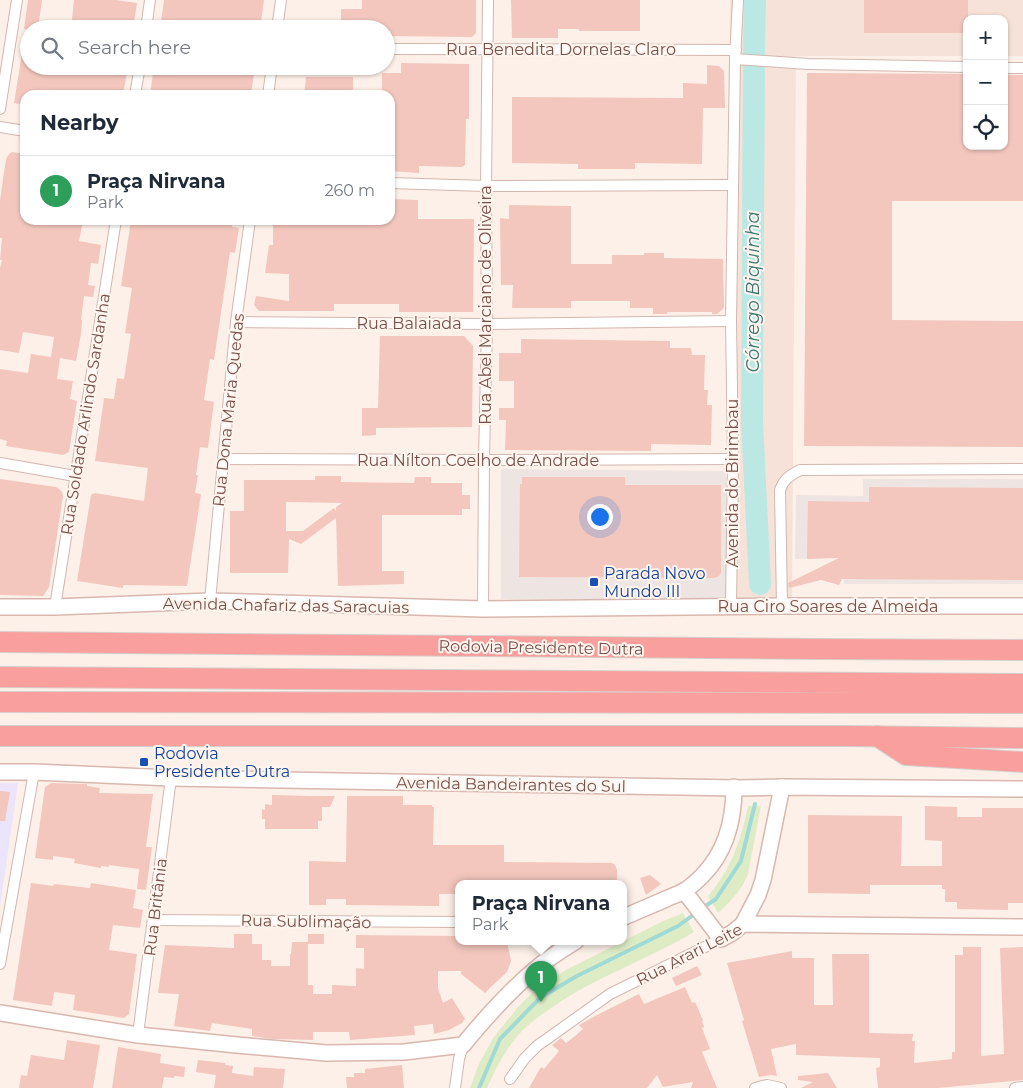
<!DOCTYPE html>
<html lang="en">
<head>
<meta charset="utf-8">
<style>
	:root { --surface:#fff; --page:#f6f6f7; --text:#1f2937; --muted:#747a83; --line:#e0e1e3; --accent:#7c3aed }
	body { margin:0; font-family:Montserrat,sans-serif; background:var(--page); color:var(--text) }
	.controls { position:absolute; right:15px; top:15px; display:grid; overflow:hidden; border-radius:10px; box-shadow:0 1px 4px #0004 }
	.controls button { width:45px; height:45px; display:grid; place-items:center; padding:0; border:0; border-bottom:1px solid var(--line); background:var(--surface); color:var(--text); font:25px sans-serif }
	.you { position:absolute; left:599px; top:516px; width:18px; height:18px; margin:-12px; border:4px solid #fff; border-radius:50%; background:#1a73e8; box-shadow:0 0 0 8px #1a73e833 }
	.badge { display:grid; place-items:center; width:32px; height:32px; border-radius:50%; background:var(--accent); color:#fff; font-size:16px; font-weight:700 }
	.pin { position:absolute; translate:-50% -41px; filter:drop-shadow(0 1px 2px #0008) }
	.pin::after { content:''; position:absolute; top:26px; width:18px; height:15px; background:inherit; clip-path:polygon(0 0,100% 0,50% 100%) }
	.popup { position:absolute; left:455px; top:880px; width:172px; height:65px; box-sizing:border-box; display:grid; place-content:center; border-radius:10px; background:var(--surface); filter:drop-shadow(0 1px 4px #0005); font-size:16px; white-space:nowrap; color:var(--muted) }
	.popup b { font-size:19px; color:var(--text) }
	.popup::after { content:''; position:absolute; left:50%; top:100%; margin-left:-10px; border:10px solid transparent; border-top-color:var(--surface) }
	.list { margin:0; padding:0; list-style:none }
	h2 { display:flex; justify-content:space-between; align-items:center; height:65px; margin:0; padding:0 20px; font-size:21px }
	h2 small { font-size:16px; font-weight:400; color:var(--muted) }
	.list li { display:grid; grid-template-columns:32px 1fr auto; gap:15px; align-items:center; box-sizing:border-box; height:70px; padding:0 20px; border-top:1px solid var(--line) }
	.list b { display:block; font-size:19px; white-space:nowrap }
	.list p { margin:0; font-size:16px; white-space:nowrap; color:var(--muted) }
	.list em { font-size:16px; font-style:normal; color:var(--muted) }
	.icon { flex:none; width:28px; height:28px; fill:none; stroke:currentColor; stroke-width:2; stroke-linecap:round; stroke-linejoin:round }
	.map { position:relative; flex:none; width:1023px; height:1088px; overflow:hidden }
	.search { position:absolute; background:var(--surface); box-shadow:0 1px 4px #0004; left:20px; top:20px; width:375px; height:55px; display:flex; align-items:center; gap:12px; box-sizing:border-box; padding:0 18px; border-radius:28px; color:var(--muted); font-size:19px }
	.panel { position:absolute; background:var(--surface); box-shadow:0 1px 4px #0004; left:20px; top:90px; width:375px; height:135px; border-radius:15px }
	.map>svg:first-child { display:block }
	.residential { fill:#f7e2d9 }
	.industrial { fill:#eee4e1 }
	.education { fill:#ece4fa }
	.green { fill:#deecc5 }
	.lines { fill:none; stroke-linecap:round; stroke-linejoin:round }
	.stream { stroke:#a1dad5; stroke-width:4 }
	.river { stroke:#bbe8e3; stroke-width:22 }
	.building { fill:#f3c7be; fill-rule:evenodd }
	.street-casing { stroke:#d2b7af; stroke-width:12 }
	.secondary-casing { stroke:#d8b7af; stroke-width:18 }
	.highway-casing { stroke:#d9cecc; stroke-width:22 }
	.street { stroke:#fff; stroke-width:10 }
	.secondary { stroke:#fff; stroke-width:15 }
	.highway { stroke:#f99f9d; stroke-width:20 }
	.transit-dot { fill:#1a4fb4; stroke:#fff5ef; stroke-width:2 }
	.labels { text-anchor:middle; stroke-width:4; stroke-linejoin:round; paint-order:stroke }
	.street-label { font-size:16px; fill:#78504a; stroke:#fff5ef }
	.transit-label { font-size:16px; fill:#164399; stroke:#fff5ef; text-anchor:start }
	.water-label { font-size:18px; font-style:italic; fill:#3a7672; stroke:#fff5ef }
</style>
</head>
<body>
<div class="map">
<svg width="1023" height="1088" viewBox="0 0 1023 1088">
	<rect width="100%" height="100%" fill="#fdf0e8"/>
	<path class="residential" d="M730,0h293v56h-19v-37h-37v37h-171l-4,543 -64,2z"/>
	<g class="industrial">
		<path d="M501,469l225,2v130l-225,-2z"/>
		<path d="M863,479h160v105h-179l1,-27 -50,2 1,-64 67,1z"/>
	</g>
	<path class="education" d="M0,783h18l-18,124z"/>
	<g class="green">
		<path d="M748,806h13l-13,68c-6,16 -17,27 -30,39l-10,-17c23,-26 33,-57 40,-90z"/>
		<path d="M683,913l11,19c-45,27 -96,44 -140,74 -12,8 -23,16 -33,26 -15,16 -25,36 -34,56h-17l8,-22 15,-28 26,-32 14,-14 31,-21 97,-49z"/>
	</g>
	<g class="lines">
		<g class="stream">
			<path d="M701,909l15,-10 25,-38 14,-57"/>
			<path d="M479,1088l21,-49 40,-41 35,-21 103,-51 18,-13"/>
		</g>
		<path class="river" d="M755,0l-1,50 -2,372 8,162"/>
	</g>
	<g class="building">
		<path d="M28,0h14l-4,29h-14z"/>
		<path d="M74,0h42l21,3 -4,26h-62z"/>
		<path d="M164,0h100l-4,29h-100z"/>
		<path d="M362,0h114v33l-4,4 -86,-1v-7h-45v-20h21z"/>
		<path d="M511,0h129v31h-61v-2h-21v9h-46z"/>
		<path d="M864,0h104v19h-1v14h-103z"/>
		<path d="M23,47h6v19h99l-5,29h-98v10l-11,-2z"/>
		<path d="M401,63l68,1v55h-3l-1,46 -3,2 -43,-1v7l-29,-2v-76h-8v-22h19z"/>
		<path d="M707,65l12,1 5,5 1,37h-22l-1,56 -67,-1v6h-57v-5l-66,-1v-66l171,1v-15l24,1z"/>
		<path d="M154,66h101l-4,29h-101z"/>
		<path d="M807,73l160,1v72h37v-71h19v126h-131v119l131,1v126l-219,-1z"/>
		<path d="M306,77h47v18h-49z"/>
		<path d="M12,152l13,2v66h58l-4,21 22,4 -3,19 -7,-1 -3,22 7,1 -2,11 -9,-1 -3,24h1l-1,14 -5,27 -16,-3 -3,21 16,2 -3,18 7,2 -8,51 -6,3 -57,-9 1,-5 -7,-2v-70l28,4 3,-19 20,3 3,-20 -31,-5 -4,21 -19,-3v-82l2,-8h-2l2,-22h-2v-38l6,-41 3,-5z"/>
		<path d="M390,199l28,1v19h56l-1,93h-74v-8h-65v7h-75l-5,-6 2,-9 33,5v-27l-24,-1 4,-28h4v-25h117z"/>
		<path d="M509,205l62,1v58h41v-9h32v-2h20v5l59,1 1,47 -1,3 -6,5h-5v-2h-45v2h-14v-6h-23v-7h-59v7h-59l1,-23h-12l-1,-67 9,1z"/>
		<path d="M131,220h102l-1,7 7,1 -4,25 -5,-1 -16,108 -4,-1 -6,41 10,2 -6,46 -8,-1 -4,28h2l-3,18 6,1 -14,92 -64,-1v3l-46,-7 14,-86 4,-2 49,8 4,-33 -53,-7 9,-63 10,1 3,-21 7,1 7,-45 -6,-1 7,-45 -11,-2z"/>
		<path d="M380,336h84l9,10 -1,81 -96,1v7l-14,1v-28h16z"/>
		<path d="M521,339l149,2v7h21l1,7h13l-1,35h4l-1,15h5l-1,40 -60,-1v7l-146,-1 1,-30h-7v-12h15v-27h-15v-28h22z"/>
		<path d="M315,476h26v6l73,1 1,-6h16v6h31v12h8v14h-8v6h-80v56h22v13l-66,2 -2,-68 -35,26 -12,-5 -1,34h-58v-62h14v-31h71zM286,502l56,1 -6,4v4l-2,-3 -31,23h-17z"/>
		<path d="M522,477h103v8h96v88l-2,3 -5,2 -195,-1 1,-93h2z"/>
		<path d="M0,479l56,8 3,2 3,3 1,4 -14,91 -6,9 -43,-1z"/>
		<path d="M869,487l154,1v92l-181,-1 -3,6 -18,-5 -32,8 -1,-5 51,-25 -32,1 1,-58 61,1z"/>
		<path d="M51,783l36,1v2l13,2 -1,5 54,1 -7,53h6l-6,43 -9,-1 2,-20 -30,-4v2l-8,-1v2l-27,-5 1,-4 -22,-3v4l-18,-2 10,-71z"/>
		<path d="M0,791l10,1 -5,29h-5z"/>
		<path d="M272,795l37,1h26l-5,11h-8v14h-4v8h-53v-10h-3v-10l3,1v-6l7,1z"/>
		<path d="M347,796h56v9h29v2h2l-1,38h71v17l108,1 3,2 2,5v13h-159v11h-19v12l-93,-1v-6h-20v6h-17v-44l37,1z"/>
		<path d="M925,806l32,1v10h25v-9h41v95h-15v7l-51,-1v-7h-12v-13h-3v-4h-72v9l-62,-1v-78l94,1 -1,50h41v-25l-17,-1z"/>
		<path d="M650,875l11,9 -15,11 -6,-17z"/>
		<path d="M31,883l22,3 1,-2 36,4 1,-5 45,7 -3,18 10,2 -3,18 -27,-3 -4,25 28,4 -8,60 -5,4 -51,-8 2,-15 -21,-3 -2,14 -39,-6z"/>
		<path d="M234,934h18v10h10v16h9v6h19v-12h1l1,-12h16v43h5v9h19v-9l24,1v-18l8,1v-21h-8v-13l102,1v5h49l4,20 -4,11 -17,16 -5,5 -24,-19v-3h-23v17l5,15 9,-5 13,21 -3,4 -13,7 -15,4 -1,-10 -19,2 1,9 -65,5 -1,-8h-36v8l-41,-1 -20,-3v-7l-40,-6 -2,8 -36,-5 5,-32 -21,-1 7,-48 69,3z"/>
		<rect x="308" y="934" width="16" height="10"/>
		<path d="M963,947h18v109l23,-2 -4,-106 23,-1v133l-85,8h-60l-2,-20 4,-1v-9l-84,-3v-11l-25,5 6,27 -6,-1 -12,2 -17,-56 2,-1 -17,-57 65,-12v7h22v47h19l-1,-51h37v79l44,1 -1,7h3l-1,22 38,-4v-7h3v-97h8z"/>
		<path d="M697,966l5,9 -26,11 -4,-8z"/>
		<path d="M685,987l7,16 3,-1 8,18 -1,1 2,6 -2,1 8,21 -8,3 15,36h-26l2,-6 -30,5 -6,-12 -10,13h-118l12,-21 3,2 15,-18 -7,-6 9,-7 5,5 9,-7 8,-7 -4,-4 18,-10 42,-21 5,10z"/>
		<path d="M67,1040l33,5 -7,43h-74l2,-13 6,1 4,-21 33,5z"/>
		<path d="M118,1047l43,7 -1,9 25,4 -1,10 -10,-1v2l-10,-1 -2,11h-50z"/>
		<path d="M198,1060l27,3v2l8,1 -1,7 21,3 1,-9 31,2 -2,19h-69l2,-13 -20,-3z"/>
		<path d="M402,1065l2,23h-57l-1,-11h8v-4h11v-4z"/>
		<path d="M828,1073l9,15h-36l12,-6 -15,-2v-4z"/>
	</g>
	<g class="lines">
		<g class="street-casing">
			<g id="street">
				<path d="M146,29l4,-29"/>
				<path d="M277,29l4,-29"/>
				<path d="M386,49l350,1"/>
				<path d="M735,59l73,5 159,3"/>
				<path d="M1004,68h19"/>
				<path d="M135,95l5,-29"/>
				<path d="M268,95l4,-29"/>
				<path d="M0,109l17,-109"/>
				<path d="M0,127l25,4"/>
				<path d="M390,183l96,3 247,-1"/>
				<path d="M236,322l251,2 244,-3"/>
				<path d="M223,459l261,1 249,-1"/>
				<path d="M0,463l75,13"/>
				<path d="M210,601l26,-279 14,-102"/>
				<path d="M782,606l-2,-116c4,-11 9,-14 20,-20l223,-1"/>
				<path d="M55,607l61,-387"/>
				<path d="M731,607l2,-148 -2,-138 4,-262 3,-59"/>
				<path d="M483,609l1,-149 3,-136 -1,-138 2,-186"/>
				<path d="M153,920l305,2"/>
				<path d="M0,964l34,-192"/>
				<path d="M138,1035l33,-257"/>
				<path d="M510,1079l15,-21 12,-12 73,-52 111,-55"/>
				<path d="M455,1088l4,-29 4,-14"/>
				<path d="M755,1088l12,-3 14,3"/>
				<path d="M1015,1088l8,-1"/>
			</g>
		</g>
		<g class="secondary-casing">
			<g id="secondary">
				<path d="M0,607h55l155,-6 273,8 299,-3h241"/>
				<path d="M0,772h34l137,6 566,10 45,-1 241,2"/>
				<path d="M684,891l37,48 11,-6 11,-9 280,3"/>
				<path d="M624,917c14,-6 28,-12 42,-18 6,-3 13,-5 18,-8 7,-4 13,-10 18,-15 24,-24 32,-56 32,-89"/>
				<path d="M743,924l15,-29 5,-15 19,-93"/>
				<path d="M0,1013l138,22 99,10 89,8 78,-1 59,-7c23,-28 47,-55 75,-78 12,-10 25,-18 38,-26"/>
			</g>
		</g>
		<g class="highway-casing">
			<g id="highway">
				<path d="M0,642l819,7 204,1"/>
				<path d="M0,677l1023,7"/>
				<path d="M0,702l1023,1"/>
				<path d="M0,736h846l177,2"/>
				<path d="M877,736l29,19 117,7"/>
			</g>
		</g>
		<use href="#street" class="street"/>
		<use href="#secondary" class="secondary"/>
		<use href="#highway" class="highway"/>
	</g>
	<g class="transit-dot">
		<rect x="589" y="577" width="10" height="10" rx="2.5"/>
		<rect x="139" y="757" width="10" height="10" rx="2.5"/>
	</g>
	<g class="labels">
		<g class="street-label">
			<text x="561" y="55">Rua Benedita Dornelas Claro</text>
			<text transform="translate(485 305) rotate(-90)" y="6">Rua Abel Marciano de Oliveira</text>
			<text x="409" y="329">Rua Balaiada</text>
			<text transform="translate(228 410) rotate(-84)" y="6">Rua Dona Maria Quedas</text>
			<text transform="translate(85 414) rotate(-81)" y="6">Rua Soldado Arlindo Sardanha</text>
			<text x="478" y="466">Rua Nílton Coelho de Andrade</text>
			<text transform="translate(732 483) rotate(-90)" y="6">Avenida do Birimbau</text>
			<text transform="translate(286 605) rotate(1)" y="6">Avenida Chafariz das Saracuias</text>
			<text x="828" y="612">Rua Ciro Soares de Almeida</text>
			<text transform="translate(541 647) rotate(1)" y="6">Rodovia Presidente Dutra</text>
			<text transform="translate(511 784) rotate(1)" y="6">Avenida Bandeirantes do Sul</text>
			<text transform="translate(155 907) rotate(-83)" y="6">Rua Britânia</text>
			<text transform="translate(306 921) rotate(1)" y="6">Rua Sublimação</text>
			<text transform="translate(689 954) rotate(-27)" y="6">Rua Arari Leite</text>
		</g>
		<g class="transit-label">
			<text x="604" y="579">Parada Novo<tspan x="604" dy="18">Mundo III</tspan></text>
			<text x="154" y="759">Rodovia<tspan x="154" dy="18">Presidente Dutra</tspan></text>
		</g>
		<g class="water-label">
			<text transform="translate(753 292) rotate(-90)" y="6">Córrego Biquinha</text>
		</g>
	</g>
</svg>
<div class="controls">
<button>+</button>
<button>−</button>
<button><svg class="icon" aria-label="locate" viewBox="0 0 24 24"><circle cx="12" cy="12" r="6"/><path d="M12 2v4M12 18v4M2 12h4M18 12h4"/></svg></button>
</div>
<div class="you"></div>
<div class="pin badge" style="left:541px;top:1002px;background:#2e9e5b">1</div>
<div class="popup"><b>Praça Nirvana</b>Park</div>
<div class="search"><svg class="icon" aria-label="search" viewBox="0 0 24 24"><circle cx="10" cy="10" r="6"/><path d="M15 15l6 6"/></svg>Search here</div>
<section class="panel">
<h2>Nearby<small></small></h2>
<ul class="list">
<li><span class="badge" style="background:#2e9e5b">1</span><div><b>Praça Nirvana</b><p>Park</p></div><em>260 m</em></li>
</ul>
</section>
</div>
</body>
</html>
